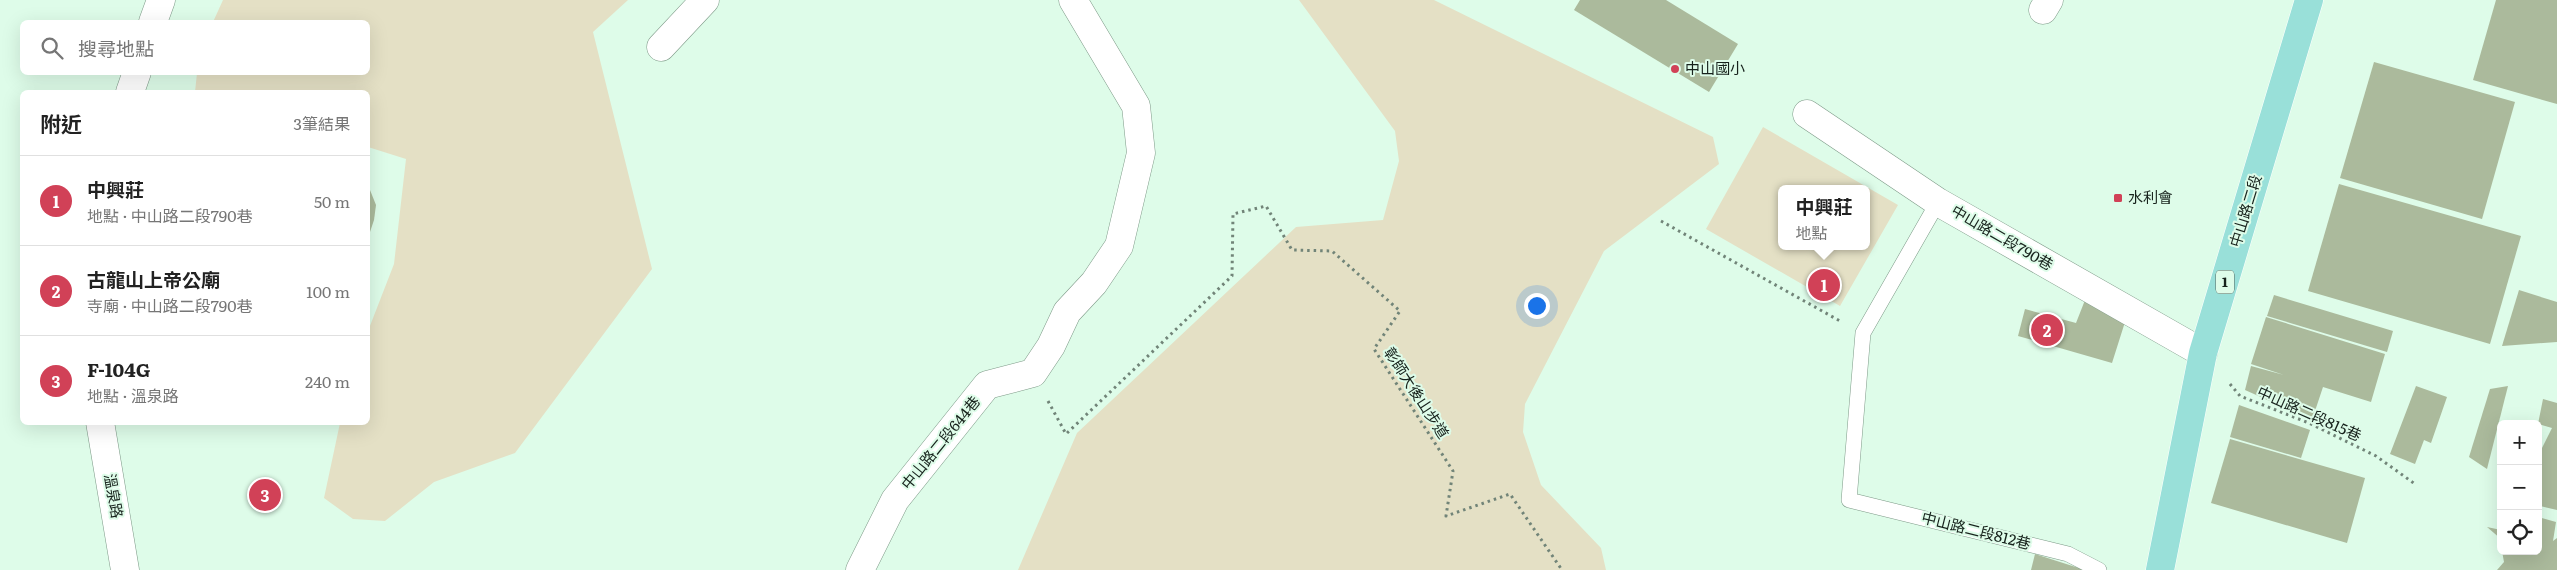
<!DOCTYPE html>
<html lang="zh-TW">
<head>
<meta charset="utf-8">
<style>
	:root { --surface:#fff; --page:#f6f6f6; --text:#222; --muted:#767676; --line:#e0e0e0; --accent:#d14157 }
	body { margin:0; font-family:Literata,"Noto Sans TC",serif; background:var(--page); color:var(--text) }
	.controls { position:absolute; right:15px; bottom:15px; display:grid; overflow:hidden; border-radius:8px; box-shadow:0 5px 20px #0002 }
	.controls button { width:45px; height:45px; display:grid; place-items:center; padding:0; border:0; border-bottom:1px solid var(--line); background:var(--surface); color:var(--text); font:25px sans-serif }
	.you { position:absolute; left:1536px; top:305px; width:18px; height:18px; margin:-12px; border:4px solid #fff; border-radius:50%; background:#1a73e8; box-shadow:0 0 0 8px #1a73e833 }
	.badge { display:grid; place-items:center; width:32px; height:32px; border-radius:50%; background:var(--accent); color:#fff; font-size:16px; font-weight:700 }
	.pin { position:absolute; translate:-50% -50%; border:2px solid #fff; box-shadow:0 1px 5px #0006 }
	.popup { position:absolute; left:1778px; top:185px; width:92px; height:65px; box-sizing:border-box; display:grid; place-content:center; border-radius:8px; background:var(--surface); filter:drop-shadow(0 1px 4px #0005); font-size:16px; white-space:nowrap; color:var(--muted) }
	.popup b { font-size:19px; color:var(--text) }
	.popup::after { content:''; position:absolute; left:50%; top:100%; margin-left:-10px; border:10px solid transparent; border-top-color:var(--surface) }
	.list { margin:0; padding:0; list-style:none }
	h2 { display:flex; justify-content:space-between; align-items:center; height:65px; margin:0; padding:0 20px; font-size:21px }
	h2 small { font-size:16px; font-weight:400; color:var(--muted) }
	.list li { display:grid; grid-template-columns:32px 1fr auto; gap:15px; align-items:center; box-sizing:border-box; height:90px; padding:0 20px; border-top:1px solid var(--line) }
	.list b { display:block; font-size:19px; white-space:nowrap }
	.list p { margin:0; font-size:16px; white-space:nowrap; color:var(--muted) }
	.list em { font-size:16px; font-style:normal; color:var(--muted) }
	.icon { flex:none; width:28px; height:28px; fill:none; stroke:currentColor; stroke-width:2; stroke-linecap:round; stroke-linejoin:round }
	.map { position:relative; flex:none; width:2557px; height:570px; overflow:hidden }
	.search { position:absolute; background:var(--surface); box-shadow:0 5px 20px #0002; left:20px; top:20px; width:350px; height:55px; display:flex; align-items:center; gap:12px; box-sizing:border-box; padding:0 18px; border-radius:8px; color:var(--muted); font-size:19px }
	.panel { position:absolute; background:var(--surface); box-shadow:0 5px 20px #0002; left:20px; top:90px; width:350px; height:335px; border-radius:8px }
	.map>svg:first-child { display:block }
	.green { fill:#e4e0c5; fill-rule:evenodd }
	.building { fill:#abba9c }
	.lines { fill:none; stroke-linecap:round; stroke-linejoin:round }
	.lane-casing { stroke:#7d9987; stroke-width:16 }
	.street-casing { stroke:#7d9987; stroke-width:29 }
	.primary-casing { stroke:#fff; stroke-width:29 }
	.path { stroke:#718478; stroke-width:3; stroke-dasharray:2.5 4; stroke-linecap:butt }
	.lane { stroke:#fff; stroke-width:15 }
	.street { stroke:#fff; stroke-width:28 }
	.primary { stroke:#99e0d9; stroke-width:28 }
	.poi-dot { fill:#d14157; stroke:#defce9; stroke-width:2 }
	.labels { text-anchor:middle; stroke-width:4; stroke-linejoin:round; paint-order:stroke }
	.shield { fill:#defce9; stroke:#53635a; stroke-width:1 }
	.shield-label { font-size:14px; font-weight:bold; fill:#17221c }
	.poi-label { font-size:15px; fill:#17221c; stroke:#defce9; text-anchor:start }
	.street-label { font-size:15px; fill:#17221c; stroke:#defce9 }
</style>
</head>
<body>
<div class="map">
<svg width="2557" height="570" viewBox="0 0 2557 570">
	<rect width="100%" height="100%" fill="#defce9"/>
	<g class="green">
		<path d="M223,0h405l-35,32 59,237 -137,184 -81,29 -49,39 -32,-2 -29,-21 16,-75 28,-1v-91l26,-67 12,-105 -38,-12v-55h-173l2,-19 171,-1v-50h-155z"/>
		<path d="M1299,0h135l279,137 6,27 -115,87 -79,153 -2,28 18,53 60,63 5,22h-588l59,-137 219,-206 87,-7 16,-59 -4,-30z"/>
		<path d="M1763,127l135,78 -58,101 -134,-77zM1782,189h84v57h-84z"/>
	</g>
	<g class="building">
		<path d="M1580,0h86l72,44 -29,48 -135,-82z"/>
		<path d="M2496,0h61v104l-84,-24z"/>
		<path d="M2374,62l141,40 -33,117 -142,-41z"/>
		<path d="M2339,184l182,52 -31,108 -182,-53z"/>
		<path d="M368,185l8,20 -2,15 -6,18z"/>
		<path d="M2519,290l38,12v40l-55,4z"/>
		<path d="M2087,295l38,27 -13,41 -94,-27 7,-27 51,14z"/>
		<path d="M2274,295l119,36 -6,21 -120,-36z"/>
		<path d="M2266,317l119,37 -14,48 -48,-15 -11,33 -67,-30 6,-24 33,9 -33,-11z"/>
		<path d="M2416,386l31,11 -16,46 -7,-3 -9,24 -25,-10z"/>
		<path d="M2508,386l-21,83 -18,-12 21,-68z"/>
		<path d="M2543,399l14,4v107l-17,-4 1,-56 11,-22 -14,-4z"/>
		<path d="M2239,405l71,25 -9,28 -71,-21z"/>
		<path d="M2230,439l135,39 -18,65 -136,-40z"/>
		<path d="M2538,517l18,5 -3,19 4,-3v32h-60l7,-8 -2,-11h36z"/>
		<path d="M2487,527l14,3v9z"/>
		<path d="M2035,554l50,16h-54z"/>
	</g>
	<g class="lines">
		<g class="lane-casing">
			<path id="lane" d="M1938,202l-75,131 -14,167 219,54 31,16"/>
		</g>
		<g class="street-casing">
			<g id="street">
				<path d="M2043,10l6,-10"/>
				<path d="M153,22l8,-22"/>
				<path d="M661,47l44,-47"/>
				<path d="M130,92l7,-20"/>
				<path d="M1807,114l131,88 265,151"/>
				<path d="M100,422l25,148"/>
				<path d="M860,570l35,-70 92,-115 46,-12 18,-27 16,-34 27,-29 25,-37 22,-93 -5,-47 -63,-106"/>
			</g>
		</g>
		<g class="primary-casing">
			<path id="primary" d="M2160,570l43,-217 106,-353"/>
		</g>
		<g class="path">
			<path d="M1661,221l179,100"/>
			<path d="M2230,384l10,12 69,27 67,33 39,28"/>
			<path d="M1048,401l18,33 166,-158 1,-62 33,-8 26,44 40,1 68,60 -26,38 79,122 -7,45 64,-22 52,76"/>
		</g>
		<use href="#lane" class="lane"/>
		<use href="#street" class="street"/>
		<use href="#primary" class="primary"/>
	</g>
	<g class="poi-dot">
		<circle cx="1675" cy="69" r="5"/>
		<rect x="2113" y="193" width="10" height="10" rx="2.5"/>
	</g>
	<g class="labels">
		<rect class="shield" x="2216" y="270.5" width="18" height="23" rx="4"/>
		<g class="shield-label">
			<text x="2225" y="287">1</text>
		</g>
		<g class="poi-label">
			<text x="1685" y="74">中山國小</text>
			<text x="2128" y="203">水利會</text>
		</g>
		<g class="street-label">
			<text transform="translate(2246 211) rotate(-73)" y="5">中山路二段</text>
			<text transform="translate(2002 238) rotate(30)" y="5">中山路二段790巷</text>
			<text transform="translate(1416 393) rotate(57)" y="5">彰師大後山步道</text>
			<text transform="translate(2309 414) rotate(24)" y="5">中山路二段815巷</text>
			<text transform="translate(941 443) rotate(-51)" y="5">中山路二段644巷</text>
			<text transform="translate(113 496) rotate(80)" y="5">溫泉路</text>
			<text transform="translate(1976 531) rotate(14)" y="5">中山路二段812巷</text>
		</g>
	</g>
</svg>
<div class="controls">
<button>+</button>
<button>−</button>
<button><svg class="icon" aria-label="locate" viewBox="0 0 24 24"><circle cx="12" cy="12" r="6"/><path d="M12 2v4M12 18v4M2 12h4M18 12h4"/></svg></button>
</div>
<div class="you"></div>
<div class="pin badge" style="left:1824px;top:285px">1</div>
<div class="popup"><b>中興莊</b>地點</div>
<div class="pin badge" style="left:2047px;top:330px">2</div>
<div class="pin badge" style="left:265px;top:495px">3</div>
<div class="search"><svg class="icon" aria-label="search" viewBox="0 0 24 24"><circle cx="10" cy="10" r="6"/><path d="M15 15l6 6"/></svg>搜尋地點</div>
<section class="panel">
<h2>附近<small>3筆結果</small></h2>
<ul class="list">
<li><span class="badge">1</span><div><b>中興莊</b><p>地點 · 中山路二段790巷</p></div><em>50 m</em></li>
<li><span class="badge">2</span><div><b>古龍山上帝公廟</b><p>寺廟 · 中山路二段790巷</p></div><em>100 m</em></li>
<li><span class="badge">3</span><div><b>F-104G</b><p>地點 · 溫泉路</p></div><em>240 m</em></li>
</ul>
</section>
</div>
</body>
</html>
